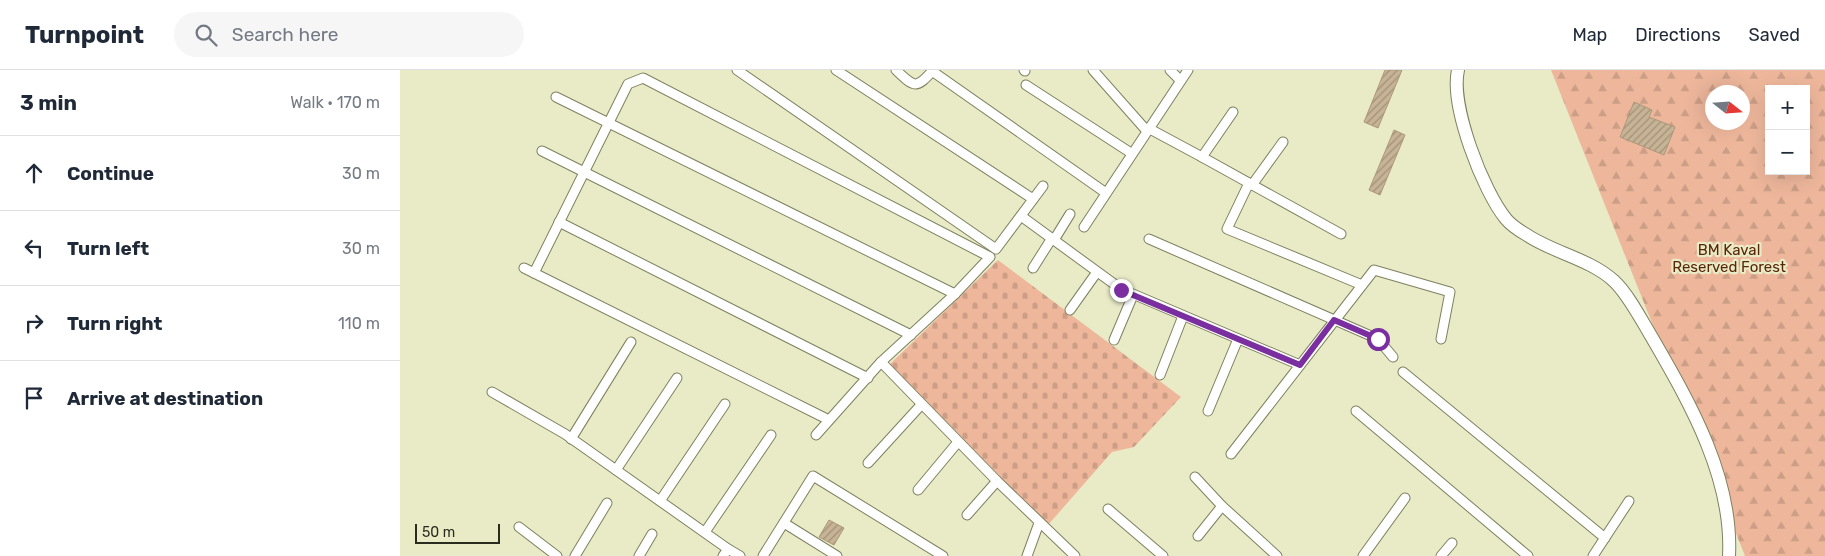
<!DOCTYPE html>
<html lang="en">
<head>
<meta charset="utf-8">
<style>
	:root { --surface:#fff; --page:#f6f6f7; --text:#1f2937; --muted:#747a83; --line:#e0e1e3 }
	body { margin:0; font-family:Rubik,sans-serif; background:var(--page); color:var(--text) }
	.controls { position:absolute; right:15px; top:15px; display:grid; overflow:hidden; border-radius:0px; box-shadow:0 5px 20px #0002 }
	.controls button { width:45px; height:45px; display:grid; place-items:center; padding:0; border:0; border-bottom:1px solid var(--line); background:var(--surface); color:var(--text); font:25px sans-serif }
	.compass { position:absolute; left:1305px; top:15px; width:45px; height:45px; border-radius:50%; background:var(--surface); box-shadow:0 5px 20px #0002; rotate:107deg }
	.scale { position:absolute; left:15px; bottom:12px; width:85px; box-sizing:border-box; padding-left:5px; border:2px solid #2b2b1e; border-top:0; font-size:14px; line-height:18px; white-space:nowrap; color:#2b2b1e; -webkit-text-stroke:4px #e9ebc7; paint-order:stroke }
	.stop { position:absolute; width:15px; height:15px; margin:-11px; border:4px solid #7a2e9f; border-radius:50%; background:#fff }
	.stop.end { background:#7a2e9f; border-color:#fff; box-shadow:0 1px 5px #0008 }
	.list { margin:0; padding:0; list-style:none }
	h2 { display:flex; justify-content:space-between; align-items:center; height:65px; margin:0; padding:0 20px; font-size:21px }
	h2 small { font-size:16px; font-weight:400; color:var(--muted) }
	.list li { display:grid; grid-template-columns:32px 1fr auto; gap:15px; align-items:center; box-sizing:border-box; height:75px; padding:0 20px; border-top:1px solid var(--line) }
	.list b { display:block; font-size:19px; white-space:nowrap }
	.list em { font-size:16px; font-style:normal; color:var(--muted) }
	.icon { flex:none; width:28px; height:28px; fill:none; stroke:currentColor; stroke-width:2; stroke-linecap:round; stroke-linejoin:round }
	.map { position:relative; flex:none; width:1425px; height:486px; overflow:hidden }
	header { display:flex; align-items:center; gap:30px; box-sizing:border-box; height:70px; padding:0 25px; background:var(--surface); border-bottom:1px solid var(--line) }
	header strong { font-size:24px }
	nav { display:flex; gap:28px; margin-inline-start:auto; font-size:18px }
	.search { width:350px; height:45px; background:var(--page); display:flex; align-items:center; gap:12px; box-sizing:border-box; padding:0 18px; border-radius:28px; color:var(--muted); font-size:19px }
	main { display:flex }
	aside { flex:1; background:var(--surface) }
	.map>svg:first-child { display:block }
	.forest { fill:url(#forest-firs); fill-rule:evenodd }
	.cemetery { fill:url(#cemetery-stones) }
	.building { fill:url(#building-hatch); stroke:#ab987a }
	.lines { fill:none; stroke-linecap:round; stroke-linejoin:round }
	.street-casing { stroke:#7e805f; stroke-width:11 }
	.secondary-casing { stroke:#7e805f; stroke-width:14 }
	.street { stroke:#fff; stroke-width:9 }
	.secondary { stroke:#fff; stroke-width:12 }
	.route { stroke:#7a2e9f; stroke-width:6 }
	.labels { text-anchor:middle; stroke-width:4.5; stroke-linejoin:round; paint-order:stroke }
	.park-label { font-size:15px; fill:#592608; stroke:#e9ebc7 }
</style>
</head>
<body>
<header>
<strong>Turnpoint</strong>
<div class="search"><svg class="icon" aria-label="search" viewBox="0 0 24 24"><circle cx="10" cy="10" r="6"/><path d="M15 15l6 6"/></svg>Search here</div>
<nav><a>Map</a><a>Directions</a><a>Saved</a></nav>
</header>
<main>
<aside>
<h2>3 min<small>Walk · 170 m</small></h2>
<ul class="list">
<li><svg class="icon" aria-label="ahead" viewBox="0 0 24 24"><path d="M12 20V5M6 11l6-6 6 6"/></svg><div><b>Continue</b></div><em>30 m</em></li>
<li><svg class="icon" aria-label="left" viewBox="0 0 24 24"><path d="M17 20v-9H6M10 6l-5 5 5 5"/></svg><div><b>Turn left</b></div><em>30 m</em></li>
<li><svg class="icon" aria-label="right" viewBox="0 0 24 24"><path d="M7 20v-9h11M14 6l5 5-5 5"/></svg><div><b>Turn right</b></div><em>110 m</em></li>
<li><svg class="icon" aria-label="arrive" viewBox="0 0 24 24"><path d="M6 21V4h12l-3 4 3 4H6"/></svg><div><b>Arrive at destination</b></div></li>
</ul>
</aside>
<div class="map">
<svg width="1425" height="486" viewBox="0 0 1425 486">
	<defs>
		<pattern id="forest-firs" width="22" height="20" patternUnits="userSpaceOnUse" patternTransform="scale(1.25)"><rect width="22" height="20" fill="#eeb79c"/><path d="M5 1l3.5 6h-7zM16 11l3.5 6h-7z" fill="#cc9e86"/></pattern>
		<pattern id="cemetery-stones" width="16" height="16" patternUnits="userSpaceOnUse" patternTransform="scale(1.25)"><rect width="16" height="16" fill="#eeb79c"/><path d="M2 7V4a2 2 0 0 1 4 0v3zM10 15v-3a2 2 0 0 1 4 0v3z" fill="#cc9e86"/></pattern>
		<pattern id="building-hatch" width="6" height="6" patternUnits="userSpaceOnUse" patternTransform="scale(1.25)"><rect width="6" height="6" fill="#c7b395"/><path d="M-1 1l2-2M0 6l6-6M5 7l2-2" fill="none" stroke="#a29279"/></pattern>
	</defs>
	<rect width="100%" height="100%" fill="#e9ebc7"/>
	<path class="forest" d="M1151,0h274v486h-80zM1369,19h37v82h-37zM1312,22h30v30h-30z"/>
	<path class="cemetery" d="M598,190l183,137 -47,50 -22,5 -64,73 -158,-161z"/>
	<g class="building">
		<path d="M985,0h17l-24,58 -14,-6z"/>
		<path d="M1234,32l18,8 -3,7 26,10 -11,28 -44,-18z"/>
		<path d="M994,60l11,5 -25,60 -11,-5z"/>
		<path d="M429,450l15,8 -10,17 -15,-8z"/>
	</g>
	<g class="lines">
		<g class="street-casing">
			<g id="street">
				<path d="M337,0l259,179 47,-63"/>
				<path d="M436,0l197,129"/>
				<path d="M496,0c18,17 20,20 37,0"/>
				<path d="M624,0l1,1"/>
				<path d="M693,0l53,60"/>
				<path d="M770,0l10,10"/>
				<path d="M532,1l174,122"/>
				<path d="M626,15l105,68"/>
				<path d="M156,27l399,197"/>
				<path d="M748,58l54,29 31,-45"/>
				<path d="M142,81l369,184"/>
				<path d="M802,87l139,77"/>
				<path d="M849,113l-22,46 135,56"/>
				<path d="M852,115l31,-43"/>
				<path d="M621,146l100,73 179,76"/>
				<path d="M159,152l309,156"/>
				<path d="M684,157l104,-157"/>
				<path d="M749,169l229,100 15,18"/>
				<path d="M654,170l16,-26"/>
				<path d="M124,198l305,152"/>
				<path d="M633,198l19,-30"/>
				<path d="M134,203l94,-189 15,-6 347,179 -35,37 -74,68"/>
				<path d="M670,240l27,-38"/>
				<path d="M714,270l19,-45"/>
				<path d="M1003,302l202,166"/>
				<path d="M760,305l23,-59"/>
				<path d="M92,322l73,42 163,115"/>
				<path d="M808,341l30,-72"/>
				<path d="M956,341l172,145"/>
				<path d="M416,365l65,-73 116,119 78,75"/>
				<path d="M171,369l60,-97"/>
				<path d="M831,384l143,-184 76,22 -9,47"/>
				<path d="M468,393l53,-58"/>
				<path d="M216,400l61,-92"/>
				<path d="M795,407l27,29 55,50"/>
				<path d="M518,420l40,-48"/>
				<path d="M260,431l65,-97"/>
				<path d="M708,439l55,47"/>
				<path d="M567,445l30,-34"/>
				<path d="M384,453l53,33"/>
				<path d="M119,457l38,29"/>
				<path d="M305,462l66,-97"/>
				<path d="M798,466l24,-30"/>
				<path d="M175,486l32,-53"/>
				<path d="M239,486l13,-22"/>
				<path d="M323,486l5,-7 12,7"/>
				<path d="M363,486l50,-80 130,80"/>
				<path d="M627,486l12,-33"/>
				<path d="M963,486l42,-58"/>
				<path d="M1041,486l11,-13"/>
				<path d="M1193,486l36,-55"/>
			</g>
		</g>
		<g class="secondary-casing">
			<path id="secondary" d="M1058,0c-8,36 25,121 48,149 5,6 14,12 21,16 27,18 63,24 87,46 15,14 29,42 40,60 37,64 79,138 75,215"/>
		</g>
		<use href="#street" class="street"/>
		<use href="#secondary" class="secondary"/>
	</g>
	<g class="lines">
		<path class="route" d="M721,220l179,75 34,-45 44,19"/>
	</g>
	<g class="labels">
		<g class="park-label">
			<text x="1329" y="185">BM Kaval<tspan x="1329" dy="17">Reserved Forest</tspan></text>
		</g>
	</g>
</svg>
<div class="controls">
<button>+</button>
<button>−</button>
</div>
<svg class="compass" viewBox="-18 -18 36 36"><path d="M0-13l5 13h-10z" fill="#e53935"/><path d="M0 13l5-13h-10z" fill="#747a83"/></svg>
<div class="scale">50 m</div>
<div class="stop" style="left:978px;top:269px"></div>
<div class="stop end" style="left:721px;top:220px"></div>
</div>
</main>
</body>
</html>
